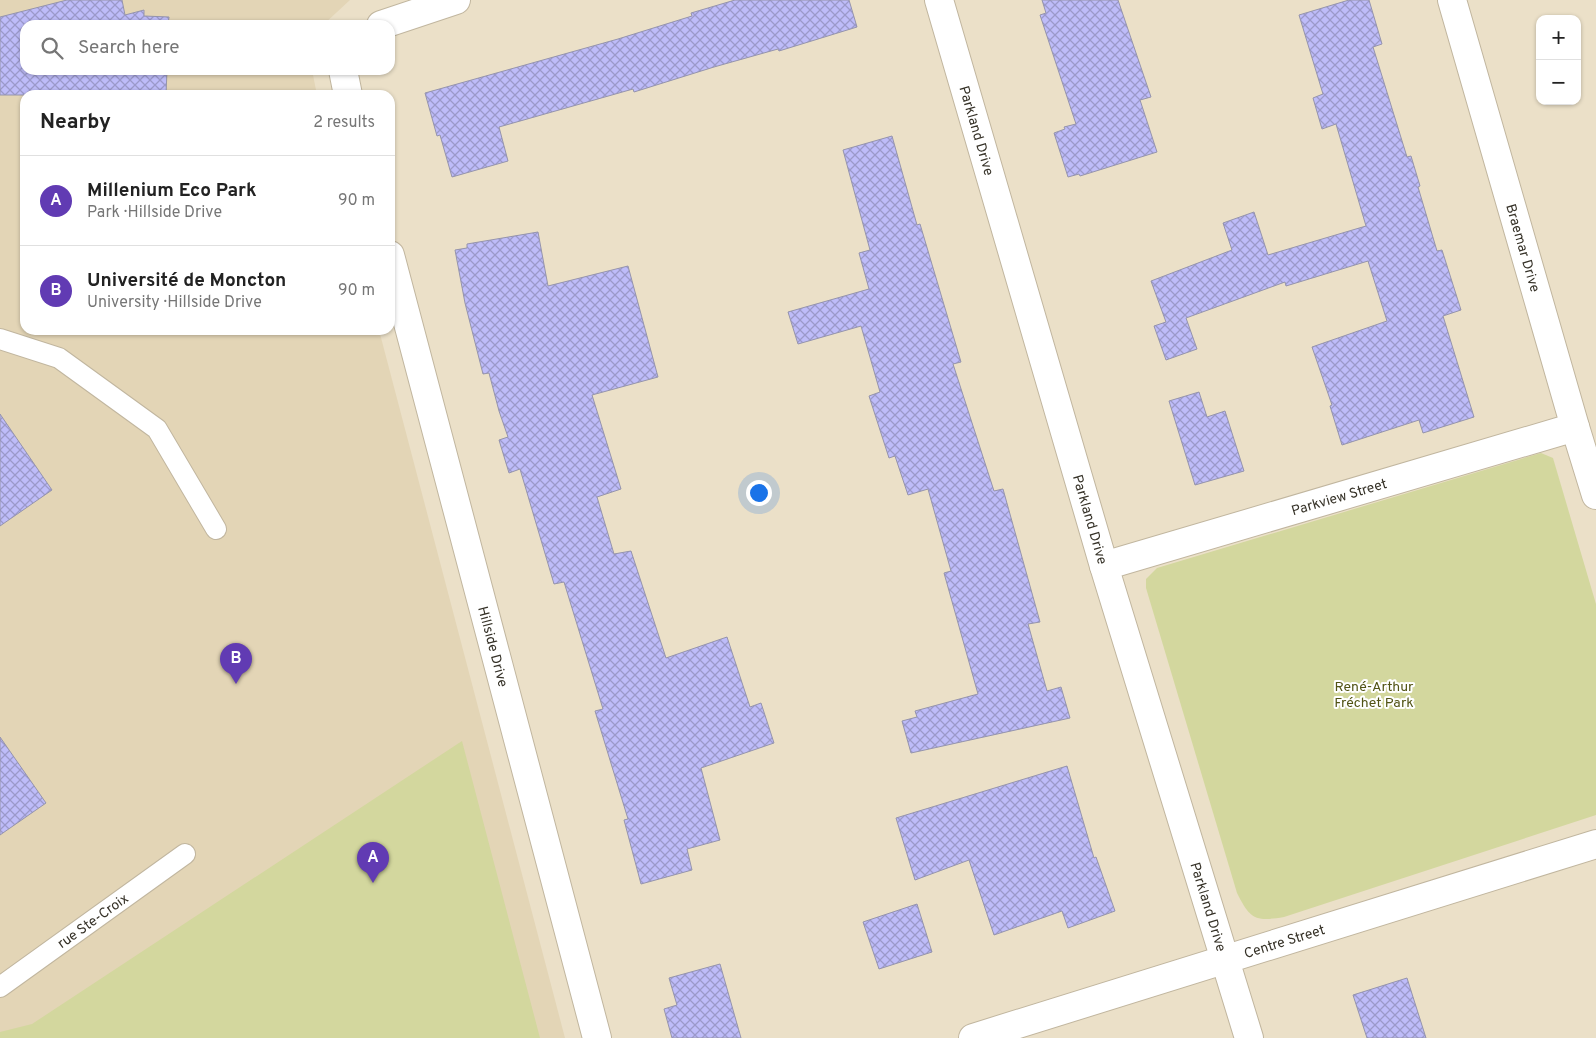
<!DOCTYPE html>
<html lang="en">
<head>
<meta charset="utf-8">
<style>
	:root { --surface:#fff; --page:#f6f6f6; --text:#222; --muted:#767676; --line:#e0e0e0; --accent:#613bb3 }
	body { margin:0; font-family:Overpass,sans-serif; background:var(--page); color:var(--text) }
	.controls { position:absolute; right:15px; top:15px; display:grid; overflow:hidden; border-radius:10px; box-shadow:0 1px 4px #0004 }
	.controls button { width:45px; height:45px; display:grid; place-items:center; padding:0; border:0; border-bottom:1px solid var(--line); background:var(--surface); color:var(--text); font:25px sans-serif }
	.you { position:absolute; left:758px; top:492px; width:18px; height:18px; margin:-12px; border:4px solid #fff; border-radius:50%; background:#1a73e8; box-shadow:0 0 0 8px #1a73e833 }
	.badge { display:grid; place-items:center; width:32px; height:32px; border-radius:50%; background:var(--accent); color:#fff; font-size:16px; font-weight:700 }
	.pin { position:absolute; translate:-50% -41px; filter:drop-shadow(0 1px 2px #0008) }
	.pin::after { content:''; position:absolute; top:26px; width:18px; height:15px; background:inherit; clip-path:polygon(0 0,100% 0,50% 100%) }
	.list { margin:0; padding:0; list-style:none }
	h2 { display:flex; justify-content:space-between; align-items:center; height:65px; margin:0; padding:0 20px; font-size:21px }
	h2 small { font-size:16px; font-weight:400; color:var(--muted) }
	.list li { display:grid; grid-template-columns:32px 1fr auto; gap:15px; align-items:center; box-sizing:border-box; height:90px; padding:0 20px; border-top:1px solid var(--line) }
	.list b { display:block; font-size:19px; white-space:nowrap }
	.list p { margin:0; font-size:16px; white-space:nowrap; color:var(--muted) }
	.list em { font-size:16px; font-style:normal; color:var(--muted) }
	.icon { flex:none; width:28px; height:28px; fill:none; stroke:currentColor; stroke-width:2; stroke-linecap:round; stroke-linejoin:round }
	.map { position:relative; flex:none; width:1596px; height:1038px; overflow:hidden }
	.search { position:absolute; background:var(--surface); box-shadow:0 1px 4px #0004; left:20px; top:20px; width:375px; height:55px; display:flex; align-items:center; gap:12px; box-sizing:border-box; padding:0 18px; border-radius:15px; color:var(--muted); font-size:19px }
	.panel { position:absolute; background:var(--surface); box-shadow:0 1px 4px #0004; left:20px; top:90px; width:375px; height:245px; border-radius:15px }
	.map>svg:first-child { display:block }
	.built { fill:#e3d5b6 }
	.green { fill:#d3d79e }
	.building { fill:url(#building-cross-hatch); stroke:#9594ac }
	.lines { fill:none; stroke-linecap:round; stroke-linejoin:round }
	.lane-casing { stroke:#c1b69f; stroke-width:22 }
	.street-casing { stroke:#c1b69f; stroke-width:30 }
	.lane { stroke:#fff; stroke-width:20 }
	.street { stroke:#fff; stroke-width:28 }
	.labels { text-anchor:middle; stroke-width:4; stroke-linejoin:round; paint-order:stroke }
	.street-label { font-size:14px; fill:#363228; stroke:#fff }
	.park-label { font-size:14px; fill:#515314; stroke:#fff }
</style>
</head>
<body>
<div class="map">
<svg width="1596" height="1038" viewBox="0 0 1596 1038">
	<defs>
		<pattern id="building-cross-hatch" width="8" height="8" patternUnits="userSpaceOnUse" patternTransform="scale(1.25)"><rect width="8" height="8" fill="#bebcf9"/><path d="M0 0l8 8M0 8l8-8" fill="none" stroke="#9b99ca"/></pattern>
	</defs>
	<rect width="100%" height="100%" fill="#ebe0c8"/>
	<path class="built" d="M0,0h350l-27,25h-298v45h287l5,25h-292v235h354l186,708h-565z"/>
	<g class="green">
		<path d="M1541,453l12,5 43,146v211l-312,102c-29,5 -34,2 -47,-24l-91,-305v-9l11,-11z"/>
		<path d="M462,741l78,297h-540v-6l32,-8z"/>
	</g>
	<g class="building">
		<path d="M67,0h55l3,15 19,-5v6l25,1 -1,8h-143v45h142l-1,25h-166v-78z"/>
		<path d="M735,0h114l8,27 -78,24 -1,-2 -64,18 -80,25 -1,-3 -134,38 9,34 -56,16 -12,-42 -3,1 -12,-43 193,-54 74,-23 -1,-3z"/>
		<path d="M1042,0h76l33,97 -11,3 17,52 -77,24 -1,-2 -11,3 -14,-44 11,-4 -1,-2 12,-3 -36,-109 6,-2z"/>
		<path d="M1349,0h20l13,44 -9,3 34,110 4,-1 9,30 -2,1 19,64 5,-1 19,60 -18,6 31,101 -51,16 -4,-13 -77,25 -12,-39 2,-1 -20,-58 75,-26 -19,-60 -82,25 -1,-4 -99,36 11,31 -31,11 -12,-34 12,-4 -15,-41 81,-31 -9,-27 31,-11 14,43 98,-29 -30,-102 -14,5 -9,-31 10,-4 -24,-79z"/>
		<path d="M892,136l25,89 3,-1 41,138 -8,2 41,127 9,-2 37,133 -12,2 19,67 14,-4 9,31 -159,35 -9,-32 15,-4 -2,-6 63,-17 -34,-121 7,-2 -23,-82 -20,6 -13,-39 -6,2 -20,-62 11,-4 -19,-66 -63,18 -10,-32 81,-23 -10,-36 11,-3 -27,-100z"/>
		<path d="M538,232l10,54 80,-20 30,111 -66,18 29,94 -24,8 17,57 17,-3 35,107 61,-21 23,70 11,-4 13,40 -73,25 19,72 -33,9 5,21 -51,14 -17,-64 4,-1 -33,-108 8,-2 -39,-127 -10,2 -34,-115 -11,4 -10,-33 9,-3 -9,-26 -10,-38 -6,1 -18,-71 -10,-53 12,-2v-4z"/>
		<path d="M1199,392l8,25 18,-6 19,60 -49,14 -26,-84z"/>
		<path d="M0,414l52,76 -52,36z"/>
		<path d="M0,737l46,66 -46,32z"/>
		<path d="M1067,766l27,92 2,-1 19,54 -47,17 -6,-17 -68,24 -25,-75 -54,20 -19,-62z"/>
		<path d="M917,904l15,48 -53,17 -16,-47z"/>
		<path d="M720,964l21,74h-69l-8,-29 13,-4 -8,-27z"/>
		<path d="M1407,978l19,60h-59l-14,-43z"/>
	</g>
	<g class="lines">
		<g class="lane-casing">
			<g id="lane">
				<path d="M0,339l59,19 98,71 59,100"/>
				<path id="s1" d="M0,987l185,-133"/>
			</g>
		</g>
		<g class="street-casing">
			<g id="street">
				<path id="s2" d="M939,0l165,566 145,472"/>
				<path id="s3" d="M1452,0l123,427 21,68"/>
				<path d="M381,25l75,-25"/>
				<path d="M343,70l5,25"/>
				<path id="s4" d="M390,255l207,783"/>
				<path id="s5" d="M1104,566l471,-139"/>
				<path id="s6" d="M973,1038l623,-194"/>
			</g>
		</g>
		<use href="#lane" class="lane"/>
		<use href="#street" class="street"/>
	</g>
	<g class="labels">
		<g class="street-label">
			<text dy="5" stroke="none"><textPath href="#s2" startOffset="136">Parkland Drive</textPath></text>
			<text dy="5" stroke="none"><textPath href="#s3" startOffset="258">Braemar Drive</textPath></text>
			<text dy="5" stroke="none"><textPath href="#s5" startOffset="245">Parkview Street</textPath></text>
			<text dy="5" stroke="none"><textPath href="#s2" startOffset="541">Parkland Drive</textPath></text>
			<text dy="5" stroke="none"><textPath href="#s4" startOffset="405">Hillside Drive</textPath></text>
			<text dy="5" stroke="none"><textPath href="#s2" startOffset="946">Parkland Drive</textPath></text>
			<text dy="5" stroke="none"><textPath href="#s1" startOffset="114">rue Ste-Croix</textPath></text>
			<text dy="5" stroke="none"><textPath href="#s6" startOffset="326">Centre Street</textPath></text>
		</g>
		<g class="park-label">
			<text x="1374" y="691">René-Arthur<tspan x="1374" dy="16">Fréchet Park</tspan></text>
		</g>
	</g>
</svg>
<div class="controls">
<button>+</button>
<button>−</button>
</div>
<div class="you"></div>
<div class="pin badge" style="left:373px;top:883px">A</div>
<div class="pin badge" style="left:236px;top:684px">B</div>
<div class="search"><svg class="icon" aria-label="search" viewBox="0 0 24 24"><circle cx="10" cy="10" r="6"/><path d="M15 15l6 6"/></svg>Search here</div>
<section class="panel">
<h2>Nearby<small>2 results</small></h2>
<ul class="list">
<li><span class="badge">A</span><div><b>Millenium Eco Park</b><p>Park · Hillside Drive</p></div><em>90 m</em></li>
<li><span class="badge">B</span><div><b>Université de Moncton</b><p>University · Hillside Drive</p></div><em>90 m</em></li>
</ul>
</section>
</div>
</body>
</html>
